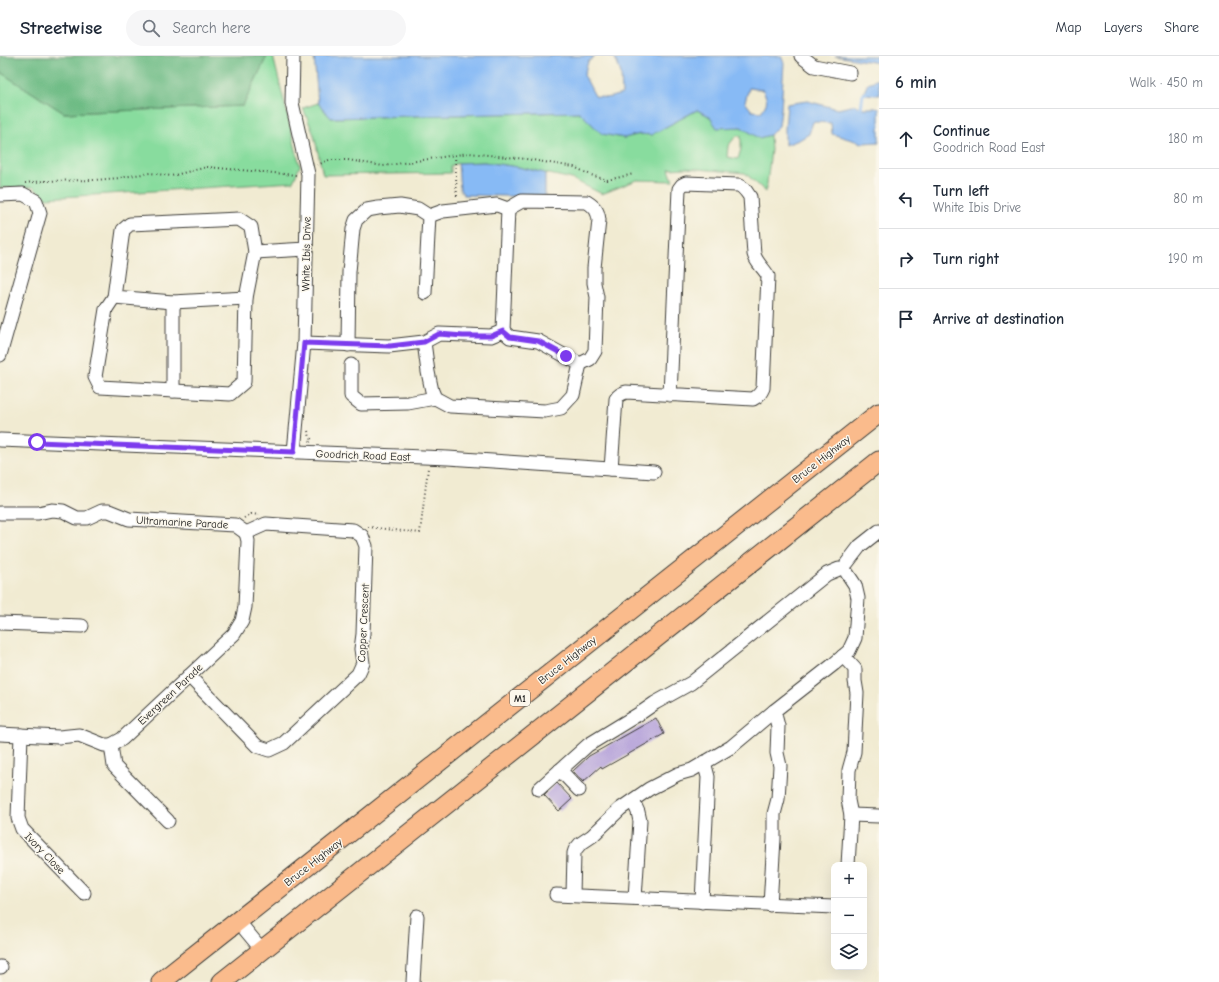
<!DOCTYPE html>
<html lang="en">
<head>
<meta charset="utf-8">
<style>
	:root { --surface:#fff; --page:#f6f6f7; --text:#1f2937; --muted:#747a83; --line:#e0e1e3 }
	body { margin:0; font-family:"Comic Neue",sans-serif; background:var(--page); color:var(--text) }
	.controls { position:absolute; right:12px; bottom:12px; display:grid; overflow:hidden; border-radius:8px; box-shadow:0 4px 16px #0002 }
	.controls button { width:36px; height:36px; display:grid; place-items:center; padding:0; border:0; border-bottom:1px solid var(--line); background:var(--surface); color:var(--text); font:20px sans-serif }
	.stop { position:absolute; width:12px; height:12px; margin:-9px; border:3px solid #7c3aed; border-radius:50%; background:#fff }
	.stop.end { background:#7c3aed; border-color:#fff; box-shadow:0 1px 4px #0008 }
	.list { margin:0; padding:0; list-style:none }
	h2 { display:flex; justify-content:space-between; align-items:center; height:52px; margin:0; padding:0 16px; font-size:17px }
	h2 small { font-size:13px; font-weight:400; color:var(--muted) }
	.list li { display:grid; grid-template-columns:26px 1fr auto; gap:12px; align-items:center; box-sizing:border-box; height:60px; padding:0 16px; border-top:1px solid var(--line) }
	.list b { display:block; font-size:15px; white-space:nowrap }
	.list p { margin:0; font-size:13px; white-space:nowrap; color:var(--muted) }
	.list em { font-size:13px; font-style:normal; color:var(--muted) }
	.icon { flex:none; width:22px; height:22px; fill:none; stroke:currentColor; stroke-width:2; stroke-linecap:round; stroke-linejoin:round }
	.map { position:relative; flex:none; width:879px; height:926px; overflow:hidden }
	header { display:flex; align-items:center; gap:24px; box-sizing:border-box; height:56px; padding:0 20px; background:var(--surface); border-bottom:1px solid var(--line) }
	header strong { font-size:19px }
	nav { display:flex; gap:22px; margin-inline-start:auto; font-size:14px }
	.search { width:280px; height:36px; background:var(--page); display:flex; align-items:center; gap:10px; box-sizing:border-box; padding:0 14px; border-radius:22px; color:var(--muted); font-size:15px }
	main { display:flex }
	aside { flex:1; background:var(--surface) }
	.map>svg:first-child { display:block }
	.green { fill:#88dc9e; stroke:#527c5d; fill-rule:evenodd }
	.forest { fill:#6ebc85; stroke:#456c50 }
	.water { fill:#87baf5; stroke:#526b88; fill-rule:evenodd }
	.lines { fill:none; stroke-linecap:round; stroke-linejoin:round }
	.stream { stroke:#87baf5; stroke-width:3 }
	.building { fill:#bcaadb }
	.minor-casing { stroke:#3c3b37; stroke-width:15 }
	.highway-casing { stroke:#3c3b37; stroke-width:21 }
	.path { stroke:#3c3b37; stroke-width:2; stroke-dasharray:1 3; stroke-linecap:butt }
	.minor { stroke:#fff; stroke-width:13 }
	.highway { stroke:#fabb8c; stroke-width:19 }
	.route { stroke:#7c3aed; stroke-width:5 }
	.labels { text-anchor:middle; stroke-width:3; stroke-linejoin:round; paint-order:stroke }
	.shield { fill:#fbf7ec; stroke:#5f5e5a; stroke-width:1 }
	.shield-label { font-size:10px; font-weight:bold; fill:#1c1c1c }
	.street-label { font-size:11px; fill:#1c1c1c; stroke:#fbf7ec }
</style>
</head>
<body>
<header>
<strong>Streetwise</strong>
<div class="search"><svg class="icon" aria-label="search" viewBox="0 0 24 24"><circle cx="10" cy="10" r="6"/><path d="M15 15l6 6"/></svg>Search here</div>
<nav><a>Map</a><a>Layers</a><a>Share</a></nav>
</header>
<main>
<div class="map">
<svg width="879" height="926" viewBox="0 0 879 926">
	<rect width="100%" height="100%" fill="#fbf7ec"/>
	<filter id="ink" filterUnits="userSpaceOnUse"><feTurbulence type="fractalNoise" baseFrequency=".025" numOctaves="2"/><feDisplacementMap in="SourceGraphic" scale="8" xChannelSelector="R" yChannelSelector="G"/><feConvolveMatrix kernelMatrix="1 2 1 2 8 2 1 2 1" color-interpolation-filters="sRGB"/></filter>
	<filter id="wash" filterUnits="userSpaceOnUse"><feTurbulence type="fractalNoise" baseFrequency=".012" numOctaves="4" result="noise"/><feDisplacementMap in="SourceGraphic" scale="16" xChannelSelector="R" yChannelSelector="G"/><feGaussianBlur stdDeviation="0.9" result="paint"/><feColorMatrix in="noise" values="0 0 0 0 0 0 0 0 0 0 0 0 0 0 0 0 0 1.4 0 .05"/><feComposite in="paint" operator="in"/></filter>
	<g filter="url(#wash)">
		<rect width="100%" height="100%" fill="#f1ebd2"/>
		<g class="green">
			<path d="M267,0h6l27,110 -7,16 -247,16 -13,-11 -33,1v-116l64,41 179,-7z"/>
			<path d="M318,47l13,15 249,-6 22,22 22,4 16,-4 11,1 46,-25 12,6 9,11h23l18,11 11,-3 1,15 -5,42 -21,-19 -59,-5 -17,1 4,12 -36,-1 -35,14 -30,-15 -54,-12 -34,-5 -26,1 -7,3v7l-128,2 -9,-40 -11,-27zM736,80h5v13l-3,10 -11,-2 1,-11z"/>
		</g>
		<path class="forest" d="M0,0h267l-24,50 -179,7 -64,-41z"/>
		<g class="water">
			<path d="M314,0h281l-7,6 -4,13 11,21 12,2 15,-4 -1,-21 -7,-17h-4h171l3,7 -3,47 -2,16 -9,9 -11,3 -18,-11 -24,1 -8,-12 -12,-6 -46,25 -11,-1 -16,4 -22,-4 -23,-22 -248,6 -13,-15zM749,32l14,2c5,11 5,12 -2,22l-9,-1 -7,-9z"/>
			<path d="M835,0h44v7z"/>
			<path d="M879,23v16l-16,-1 5,-11z"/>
			<path d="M807,45l31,8 17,-4 6,3h18v34l-17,1 -30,-9 -1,-11 -18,-1 -4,12 -10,6 -14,5v-17l2,-24z"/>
			<path d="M484,106l34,5 27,6v24l-81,-2 -4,-5 -2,-27z"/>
		</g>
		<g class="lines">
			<path class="stream" d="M858,53l3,-1 2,-14 4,-1"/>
		</g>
		<g id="blocks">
			<g class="building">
				<path d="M656,662l8,16 -62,35 -1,-3 -18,16 -10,-11 16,-15z"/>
				<path d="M557,727l15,16 -13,12 -15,-16z"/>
			</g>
		</g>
	</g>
	<g filter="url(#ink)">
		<use href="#blocks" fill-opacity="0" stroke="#3c3b37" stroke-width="1"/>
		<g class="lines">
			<g class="minor-casing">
				<g id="minor">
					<path d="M293,0l-1,47 16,71 -4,169 -10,109"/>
					<path d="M801,0l13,10 36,7"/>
					<path d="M0,139l23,-1 13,7 4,12 -40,142"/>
					<path d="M429,160l14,-5 54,-6 11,4 14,-8 65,1c8,5 11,9 12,18l-5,48v15l3,14 -2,54 -5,8 -10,5"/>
					<path d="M239,163l12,8 4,25 -9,46 -2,84 -14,12 -130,-7 -5,-10 11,-68 8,-12 9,-67 7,-6z"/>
					<path d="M255,196l51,-3"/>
					<path d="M114,241l59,5 73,-4"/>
					<path d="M503,275l5,-122"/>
					<path d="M304,287l85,3 35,-4 15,-8 52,2 12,-5 7,6 28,4 42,23 -7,31 -12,13 -16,3 -95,-5 -15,-8 -3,-7 -4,-19 -4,-30"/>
					<path d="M348,289l1,-73 4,-43 3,-9 11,-10 11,-2 22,-2 18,3 11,7 -4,77"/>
					<path d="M351,309v31l10,8 47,-1 27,-5"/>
					<path d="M173,335v-89"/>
					<path d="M0,384l448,18 206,14"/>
					<path d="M611,413l5,-70c2,-4 5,-5 10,-7l127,7c6,-3 8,-6 10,-11l5,-112c-4,-8 -12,-13 -14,-22l-4,-57c-4,-6 -6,-10 -12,-12l-52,-2 -4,2 -3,4 -9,206"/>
					<path d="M0,457h38l14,-3 11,1 14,7h10l15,-7h7l20,8 106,6 11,8"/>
					<path d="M847,507l13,-17 19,-15"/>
					<path d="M0,567l82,3"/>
					<path d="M843,600l12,13v12l2,12 -3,59 -5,18 -1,30 3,15 -3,50"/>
					<path d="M189,620l68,70 12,4 15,-7 74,-69 5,-11 -2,-14 2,-15 3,-88 -4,-10 -9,-6 -87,-6 -20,9"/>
					<path d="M0,678l59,3 20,-2 25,10h7l11,-6 112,-105 8,-13 3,-14 3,-66 -2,-8"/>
					<path d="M21,679l-3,83 4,11 62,64"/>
					<path d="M111,689l3,21 54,55"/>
					<path d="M560,714l19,20"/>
					<path d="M539,733l49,-44 54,-33 13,-9 36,-20 136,-109 12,-5"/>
					<path d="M633,745l5,11 2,9 -5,77"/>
					<path d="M851,759l28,1"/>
					<path d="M556,839l278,12"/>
					<path d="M573,839l1,-42 1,-3 5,-6 12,-8 28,-27 29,-20 29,-15 14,-4 39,-23 43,-36 60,-47 15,-13 6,-13 3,-40 -3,-13 -8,-12"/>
					<path d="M702,846l6,-125 -4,-15"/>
					<path d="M770,849l4,-66v-25l4,-15 2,-33 -3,-13 1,-27 -4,-15"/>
					<path d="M238,865l24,29"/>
					<path d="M0,911h1"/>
					<path d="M413,926l4,-66"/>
				</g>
			</g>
			<g class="highway-casing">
				<g id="highway">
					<path d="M161,926l718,-569"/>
					<path d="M222,926l657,-521"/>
				</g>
			</g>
			<g class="path">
				<path d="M455,99l2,43"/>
				<path d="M317,109l12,-5h19l35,6 86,-13 57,6 48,8 17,8 16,5 27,-6"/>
				<path d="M25,127l19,-2 50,-1 26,-2 15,-3 15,-2 21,3 36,-9 89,8"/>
				<path d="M308,375l2,6 2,3 -2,2"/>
				<path d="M244,462l7,-4 8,1"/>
				<path d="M368,471l52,6 8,-65"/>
			</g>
			<use href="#minor" class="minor"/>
			<use href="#highway" class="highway"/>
		</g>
	</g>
	<g class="lines" filter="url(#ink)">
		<path class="route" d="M37,386l257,10 10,-109 86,3 34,-4 15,-8 24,2h28l12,-5 7,6 28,4 28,15"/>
	</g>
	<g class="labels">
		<rect class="shield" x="510" y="634" width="20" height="16" rx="3"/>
		<g class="shield-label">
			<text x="520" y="646">M1</text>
		</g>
		<g class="street-label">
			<text transform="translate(306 198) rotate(-89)" y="4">White Ibis Drive</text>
			<text transform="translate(363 399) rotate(2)" y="4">Goodrich Road East</text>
			<text transform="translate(821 403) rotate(-38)" y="4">Bruce Highway</text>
			<text transform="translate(182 466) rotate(3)" y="4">Ultramarine Parade</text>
			<text transform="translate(363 567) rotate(-87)" y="4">Copper Crescent</text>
			<text transform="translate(567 604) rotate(-38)" y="4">Bruce Highway</text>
			<text transform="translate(170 638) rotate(-43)" y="4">Evergreen Parade</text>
			<text transform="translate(45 797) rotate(46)" y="4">Ivory Close</text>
			<text transform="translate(313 806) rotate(-38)" y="4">Bruce Highway</text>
		</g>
	</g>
</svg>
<div class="controls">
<button>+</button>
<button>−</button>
<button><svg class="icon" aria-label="layers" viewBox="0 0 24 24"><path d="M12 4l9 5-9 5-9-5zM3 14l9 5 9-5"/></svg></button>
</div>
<div class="stop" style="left:37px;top:386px"></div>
<div class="stop end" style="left:566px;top:300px"></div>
</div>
<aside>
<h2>6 min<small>Walk · 450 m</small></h2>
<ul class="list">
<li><svg class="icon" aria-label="ahead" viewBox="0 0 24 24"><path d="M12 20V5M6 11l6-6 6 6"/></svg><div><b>Continue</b><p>Goodrich Road East</p></div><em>180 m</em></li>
<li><svg class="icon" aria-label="left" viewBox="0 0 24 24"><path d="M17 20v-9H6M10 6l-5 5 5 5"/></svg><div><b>Turn left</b><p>White Ibis Drive</p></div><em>80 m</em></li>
<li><svg class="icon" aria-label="right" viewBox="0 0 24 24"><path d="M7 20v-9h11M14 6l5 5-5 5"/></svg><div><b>Turn right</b></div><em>190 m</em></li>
<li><svg class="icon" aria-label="arrive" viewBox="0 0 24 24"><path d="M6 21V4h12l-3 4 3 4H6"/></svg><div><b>Arrive at destination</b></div></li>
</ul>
</aside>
</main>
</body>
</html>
